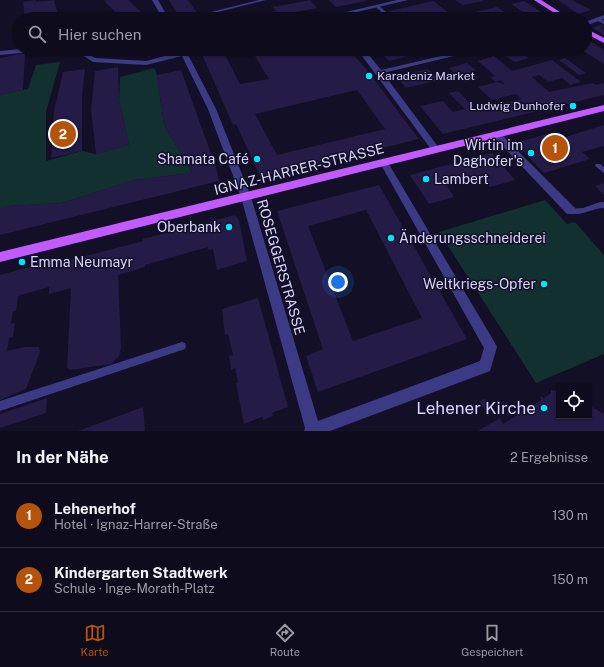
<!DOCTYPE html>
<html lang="de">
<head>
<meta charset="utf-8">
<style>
	:root { --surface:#0e0b1c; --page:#1c1929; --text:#f1f3f6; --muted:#9b9ba3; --line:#2e2b3b; --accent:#b45309 }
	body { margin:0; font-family:"Public Sans",sans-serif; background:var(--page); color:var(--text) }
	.controls { position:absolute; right:12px; bottom:12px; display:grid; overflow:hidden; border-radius:0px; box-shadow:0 1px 3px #0004 }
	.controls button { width:36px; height:36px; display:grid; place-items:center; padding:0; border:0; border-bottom:1px solid var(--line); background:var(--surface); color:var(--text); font:20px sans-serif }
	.you { position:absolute; left:338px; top:282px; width:14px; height:14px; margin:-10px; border:3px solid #fff; border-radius:50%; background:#1a73e8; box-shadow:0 0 0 6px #1a73e833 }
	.badge { display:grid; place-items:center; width:26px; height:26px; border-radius:50%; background:var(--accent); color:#fff; font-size:13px; font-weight:700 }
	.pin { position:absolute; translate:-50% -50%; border:2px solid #fff; box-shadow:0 1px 4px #0006 }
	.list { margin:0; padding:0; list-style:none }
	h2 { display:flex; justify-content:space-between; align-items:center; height:52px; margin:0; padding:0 16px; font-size:17px }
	h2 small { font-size:13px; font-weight:400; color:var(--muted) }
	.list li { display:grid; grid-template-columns:26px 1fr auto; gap:12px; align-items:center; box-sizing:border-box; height:64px; padding:0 16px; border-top:1px solid var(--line) }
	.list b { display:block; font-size:15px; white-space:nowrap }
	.list p { margin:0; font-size:13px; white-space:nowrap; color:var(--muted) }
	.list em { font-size:13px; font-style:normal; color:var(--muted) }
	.icon { flex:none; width:22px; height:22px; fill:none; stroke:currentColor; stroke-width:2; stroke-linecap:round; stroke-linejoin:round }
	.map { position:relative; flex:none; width:604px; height:431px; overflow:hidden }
	.search { position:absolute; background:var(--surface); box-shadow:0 1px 3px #0004; left:12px; right:12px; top:12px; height:44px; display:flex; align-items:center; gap:10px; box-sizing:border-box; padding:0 14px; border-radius:22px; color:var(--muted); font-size:15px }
	.sheet { height:180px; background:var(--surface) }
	nav { display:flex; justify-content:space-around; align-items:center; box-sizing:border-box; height:56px; border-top:1px solid var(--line); background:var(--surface); font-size:11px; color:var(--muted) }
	nav a { display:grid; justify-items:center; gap:2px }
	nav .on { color:var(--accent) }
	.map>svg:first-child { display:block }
	.green { fill:#12302f }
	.building { fill:#241b47; fill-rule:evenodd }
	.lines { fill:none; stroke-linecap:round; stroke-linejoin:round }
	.service { fill:#3d3a85; fill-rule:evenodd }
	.minor { fill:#3d3a85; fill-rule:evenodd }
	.primary { fill:#c25bff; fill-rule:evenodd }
	.poi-dot { fill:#00e5ff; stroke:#130f26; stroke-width:1.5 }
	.labels { text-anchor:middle; stroke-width:3; stroke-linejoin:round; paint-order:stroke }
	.far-poi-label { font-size:12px; fill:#d9d4ff; stroke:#130f26; text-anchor:start }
	.poi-label { font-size:14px; fill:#d9d4ff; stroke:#130f26; text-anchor:end }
	.street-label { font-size:14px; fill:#d9d4ff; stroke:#130f26 }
	.near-poi-label { font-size:17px; fill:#d9d4ff; stroke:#130f26; text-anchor:end }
</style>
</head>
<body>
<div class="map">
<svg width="604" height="431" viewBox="0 0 604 431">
	<rect width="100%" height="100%" fill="#130f26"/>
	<g class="green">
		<path d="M60,62l-14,50v49l36,-10 14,3 33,-9 -10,-45 1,-23 34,-9 3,7 7,50 28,48 -58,7 -72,23 -53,3 -9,3v-114l28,-6 8,-24z"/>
		<path d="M545,200l22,24 8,-2 29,33v99l-68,29 -97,-151z"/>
	</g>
	<g class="building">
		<path d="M35,0l1,2 18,-2 5,19h-34l-2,-17z"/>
		<path d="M107,0h21l15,14 -20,5 -19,-18z"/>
		<path d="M169,0h19l10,14 -18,4z"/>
		<path d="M310,0l7,8 -37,7 2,4h-43l37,-8 -3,-4z"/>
		<path d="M329,0h36l1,1 -30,6z"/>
		<path d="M455,0h28v1l-20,4z"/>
		<path d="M558,0h14l19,10 -13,4z"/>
		<path d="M433,1l15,11 -30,7h-20l-9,-8z"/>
		<path d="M524,1l28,18h-19l-22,-15z"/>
		<path d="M497,7l18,12h-42l-7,-5z"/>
		<path d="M364,14l6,5h-26v-1z"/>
		<path d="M603,24l1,11 -11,-7 1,-1z"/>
		<path d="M585,38l19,12v14l-24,-15h5z"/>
		<path d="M143,49h27l1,1 -23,7z"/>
		<path d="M217,49h5l18,35 29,-5 -16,-26 12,-4h83l19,21 52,69 -158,39 -25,-54 -3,1 -32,-73zM357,90l28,39 -108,26 -22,-41z"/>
		<path d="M377,49h29l6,6 -23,6z"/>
		<path d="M520,51l9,7 -14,4 -10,-6 1,-3z"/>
		<path d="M25,53l-2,37 -23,5v-37z"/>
		<path d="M494,56l18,15 40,-11 29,22 -11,3 -8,-7 -14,4 -9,-7 -7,2 17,15 44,-9 2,2 9,-2v12l-161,39 -23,-28 23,-5 10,11 12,-3 -16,-16 9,-2 19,20 5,-1 -4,-4 2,-3h11l3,4h3l-1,-2 25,-6 -5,-5 -24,6 -14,-13 18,-5 9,2 -5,-4 -4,2 -6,-5 5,-1 -17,-15z"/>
		<path d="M565,58l21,15 -7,2 -20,-15z"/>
		<path d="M467,63l9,7 -4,2 7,6 -14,4 -16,-14z"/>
		<path d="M118,67l1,33 10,45 -33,9 -5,-44 4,-39z"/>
		<path d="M85,69l-3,28v54l-31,7 3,-47 9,-39z"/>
		<path d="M428,69l11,11 -33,8 -10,-12z"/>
		<path d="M181,70l29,81 4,6 5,24 -219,54v-26l8,-3 54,-3 72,-23 58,-7 -28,-48 -7,-50z"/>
		<path d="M604,125v21l-22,6 8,7 -46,14 -29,-30 36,-10 2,3 8,-3 4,4z"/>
		<path d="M492,153l23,27 -25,7 -8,-10 -35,9 7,11 -25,7 -19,-29z"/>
		<path d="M603,183l1,1v11l-9,-9z"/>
		<path d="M379,185l88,154 -149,53 -12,-36 17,-7 -46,-138zM366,210l56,108 -69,23 -45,-115z"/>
		<path d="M235,215l4,5 8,41 -30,9 -4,-21 -5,1v-3l-63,18v2l-27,8 3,73 -2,8 -8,8 -41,6 -3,-2 4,-80 -22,6v-7l-31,9 -2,15h-3l-2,13 4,-1 -2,14 -4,1 -2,13 18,-4h14l1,5 -14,37 -26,11v-125l51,-14v4l92,-24v-2z"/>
		<path d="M258,298l30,109 -16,6 1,3 -10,4 -1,-3 -18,7 -8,-41 2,-1 -3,-14 -4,2 -2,-14 4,-1 -5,-21 -3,1 -3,-26z"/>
		<path d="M559,389v27h30v-11l15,9v17h-126l22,-13 3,6 16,-10v-4l4,2 8,-5 -1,-4 3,2 8,-5 -1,-4 4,2 7,-5v-3l4,1z"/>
		<path d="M47,398l-1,15 -46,15v-14z"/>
		<path d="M485,398l4,8 4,2 -8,2 -6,-9z"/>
		<path d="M143,407l2,24h-67z"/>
	</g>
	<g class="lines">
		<g class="service">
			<path d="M259,0h7l-76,19h-7z"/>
			<path d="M376,5h2l16,14h-5l-13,-12z"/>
			<path d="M446,15l2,1 -1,1 -10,2h-8z"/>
			<path d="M596,18h4l4,3v3l-8,-4z"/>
			<path d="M596,164h4l4,3v6l-9,-7z"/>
			<path d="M600,202h4v6c-13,0 -21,9 -35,5l-1,-2 1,-2 14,-1z"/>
			<path d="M182,342l3,1 1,3 -1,3 -3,1 -182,61v-10z"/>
		</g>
		<g class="minor">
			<path d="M152,0h6l11,19h-6z"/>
			<path d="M397,0h11l-81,19h-11z"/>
			<path d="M604,15v4l-19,7v-4z"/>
			<path d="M21,49h25l-3,2 -43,4v-4z"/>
			<path d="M73,49h8l14,9 51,3 34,-9 -1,-3h6l31,60 35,88 67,224 162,-60 4,-13 -104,-185 4,-3 3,1 108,182 2,4 -7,24 -160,60h-26l1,-3 -64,-231 -33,-88 -26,-53 -36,9 -53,-3z"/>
			<path d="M357,49h7l17,21 90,-21h12l-100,24 56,75 1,2 -1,2h-6z"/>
			<path d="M497,132l3,1 75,75 1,3 -1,3h-8l-73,-77 -1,-2z"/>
		</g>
		<g class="primary">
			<path d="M534,0h7l30,19h-7z"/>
			<path d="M585,28l19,10v5l-19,-10z"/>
			<path d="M604,105v6l-604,151v-10z"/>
		</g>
	</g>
	<g class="poi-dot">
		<circle cx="369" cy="76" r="4"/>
		<circle cx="573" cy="106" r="4"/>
		<circle cx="531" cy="153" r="4"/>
		<circle cx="257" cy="159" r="4"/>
		<circle cx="426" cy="179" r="4"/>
		<circle cx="229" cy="227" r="4"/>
		<circle cx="391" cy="238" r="4"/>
		<circle cx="22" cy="262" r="4"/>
		<circle cx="544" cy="284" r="4"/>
		<circle cx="544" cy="408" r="4"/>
	</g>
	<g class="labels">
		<g class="far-poi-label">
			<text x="377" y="80">Karadeniz Market</text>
			<text x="565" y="110" text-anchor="end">Ludwig Dunhofer</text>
		</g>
		<g class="poi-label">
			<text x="523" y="150">Wirtin im<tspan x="523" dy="16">Daghofer's</tspan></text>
			<text x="249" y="164">Shamata Café</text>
			<text x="434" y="184" text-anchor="start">Lambert</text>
			<text x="221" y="232">Oberbank</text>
			<text x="399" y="243" text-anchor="start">Änderungsschneiderei</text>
			<text x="30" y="267" text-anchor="start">Emma Neumayr</text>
			<text x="536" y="289">Weltkriegs-Opfer</text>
		</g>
		<g class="street-label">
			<text transform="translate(299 169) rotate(-14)" y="5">IGNAZ-HARRER-STRASSE</text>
			<text transform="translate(281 267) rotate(74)" y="5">ROSEGGERSTRASSE</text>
		</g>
		<g class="near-poi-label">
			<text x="536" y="414">Lehener Kirche</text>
		</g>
	</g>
</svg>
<div class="controls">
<button><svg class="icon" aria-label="locate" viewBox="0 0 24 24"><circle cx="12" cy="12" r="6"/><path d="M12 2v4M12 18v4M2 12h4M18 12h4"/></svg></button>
</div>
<div class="you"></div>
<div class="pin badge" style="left:555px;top:148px">1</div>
<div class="pin badge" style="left:63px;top:134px">2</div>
<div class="search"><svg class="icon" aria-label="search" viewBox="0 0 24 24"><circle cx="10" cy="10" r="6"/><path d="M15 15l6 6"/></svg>Hier suchen</div>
</div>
<section class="sheet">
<h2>In der Nähe<small>2 Ergebnisse</small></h2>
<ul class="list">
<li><span class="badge">1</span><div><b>Lehenerhof</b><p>Hotel · Ignaz-Harrer-Straße</p></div><em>130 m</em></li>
<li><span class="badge">2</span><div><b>Kindergarten Stadtwerk</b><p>Schule · Inge-Morath-Platz</p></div><em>150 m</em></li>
</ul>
</section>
<nav>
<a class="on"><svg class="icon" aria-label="map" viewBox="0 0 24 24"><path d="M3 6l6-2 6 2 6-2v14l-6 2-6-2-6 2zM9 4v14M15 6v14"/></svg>Karte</a>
<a><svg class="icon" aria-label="directions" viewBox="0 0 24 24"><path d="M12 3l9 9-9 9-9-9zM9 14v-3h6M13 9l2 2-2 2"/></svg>Route</a>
<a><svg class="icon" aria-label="saved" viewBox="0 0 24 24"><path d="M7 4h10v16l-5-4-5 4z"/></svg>Gespeichert</a>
</nav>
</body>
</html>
